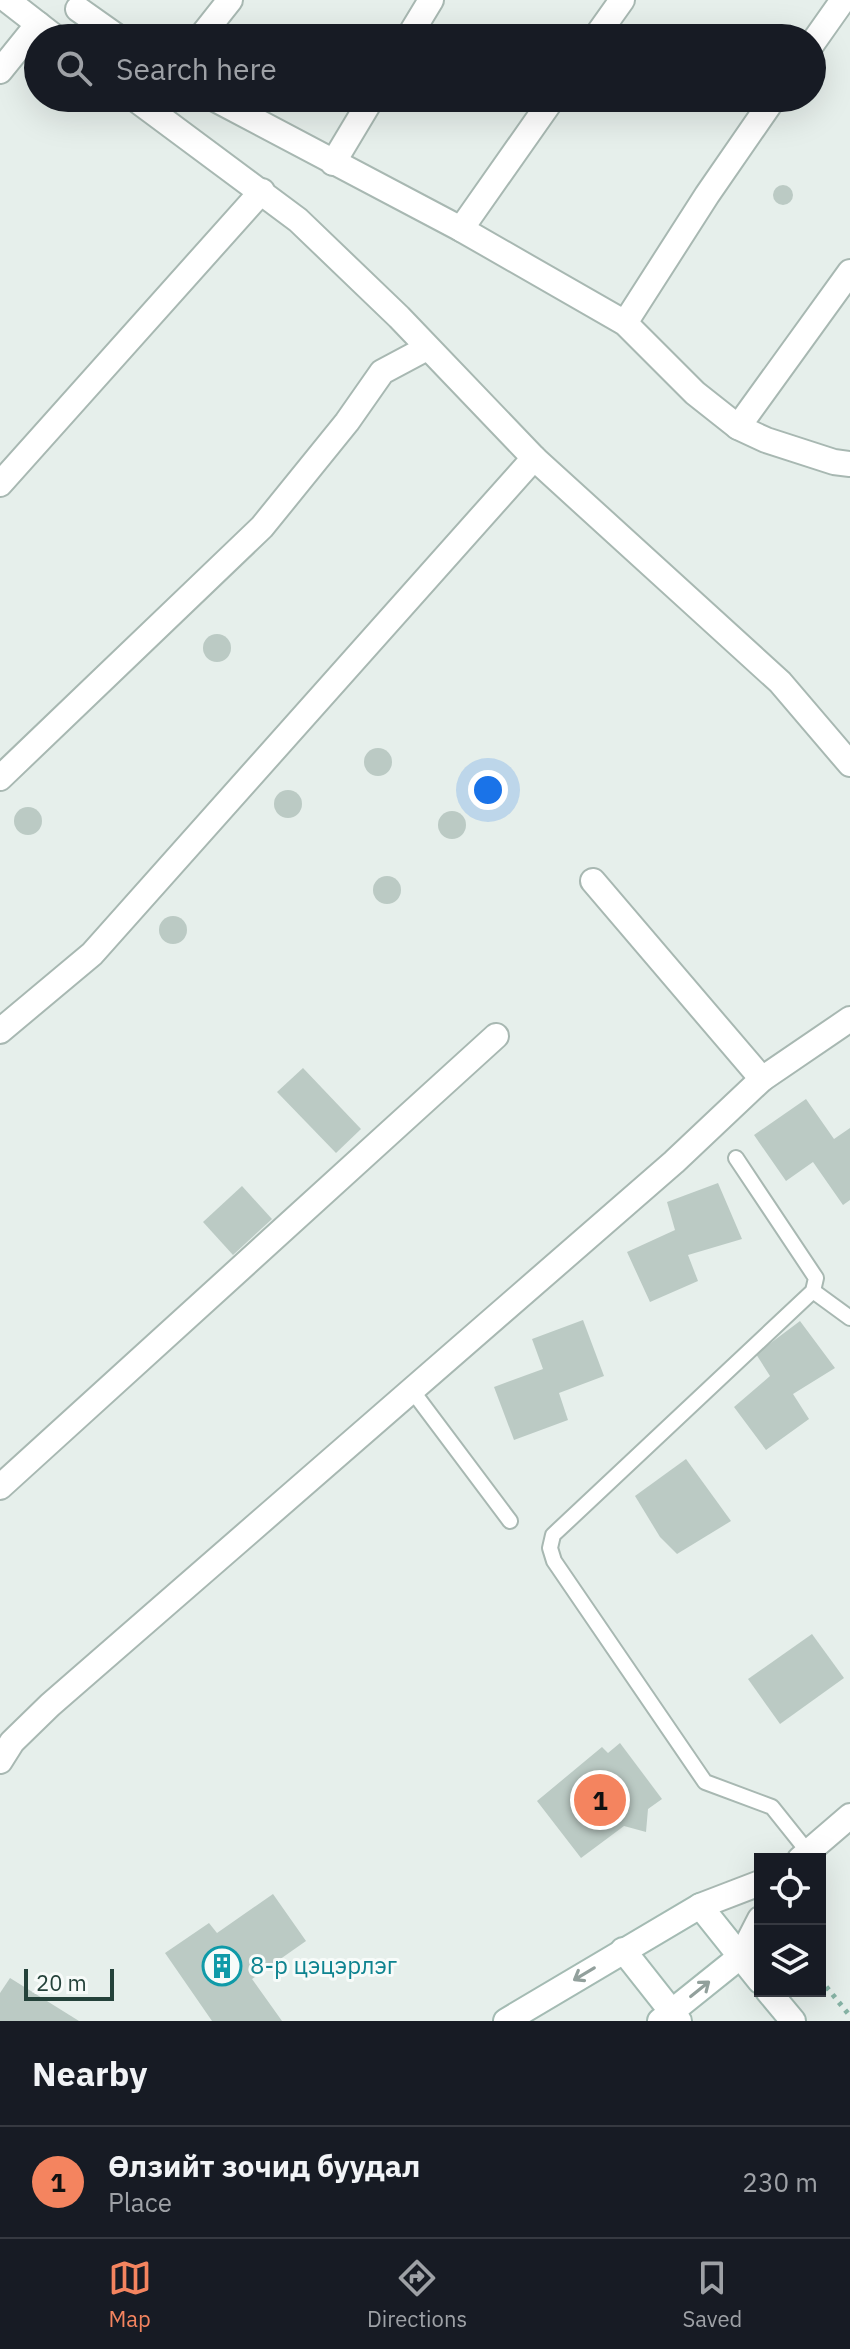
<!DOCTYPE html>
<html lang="en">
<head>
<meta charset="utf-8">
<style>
	:root { --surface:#171b24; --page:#242831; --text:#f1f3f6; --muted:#9ea1a6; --line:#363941; --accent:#f4845f }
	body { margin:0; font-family:"IBM Plex Sans",sans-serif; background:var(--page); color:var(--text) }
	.controls { position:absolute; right:24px; bottom:24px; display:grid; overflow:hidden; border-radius:0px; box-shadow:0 8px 32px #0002 }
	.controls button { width:72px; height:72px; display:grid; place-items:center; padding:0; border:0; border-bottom:2px solid var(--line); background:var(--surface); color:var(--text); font:40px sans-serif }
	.scale { position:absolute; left:24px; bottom:20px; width:90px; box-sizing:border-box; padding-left:8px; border:4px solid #24423a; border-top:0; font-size:22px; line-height:28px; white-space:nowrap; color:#24423a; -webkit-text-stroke:6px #f7fbf9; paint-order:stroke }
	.you { position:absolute; left:488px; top:790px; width:28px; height:28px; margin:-20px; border:6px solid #fff; border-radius:50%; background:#1a73e8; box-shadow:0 0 0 12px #1a73e833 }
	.badge { display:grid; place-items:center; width:52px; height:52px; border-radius:50%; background:var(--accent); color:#111; font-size:26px; font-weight:700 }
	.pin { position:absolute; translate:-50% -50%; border:4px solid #fff; box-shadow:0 2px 8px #0006 }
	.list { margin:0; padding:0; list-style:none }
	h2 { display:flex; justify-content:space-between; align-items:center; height:104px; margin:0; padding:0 32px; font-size:34px }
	h2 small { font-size:26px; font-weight:400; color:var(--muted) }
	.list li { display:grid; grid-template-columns:52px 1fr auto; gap:24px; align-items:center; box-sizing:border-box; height:112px; padding:0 32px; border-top:2px solid var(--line) }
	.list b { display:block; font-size:30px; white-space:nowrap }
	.list p { margin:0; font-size:26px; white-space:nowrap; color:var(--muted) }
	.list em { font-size:26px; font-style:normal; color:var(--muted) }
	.icon { flex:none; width:44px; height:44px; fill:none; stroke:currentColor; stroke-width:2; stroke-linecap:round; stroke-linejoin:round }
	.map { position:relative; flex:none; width:850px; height:2021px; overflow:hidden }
	.search { position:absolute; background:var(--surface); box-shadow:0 8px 32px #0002; left:24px; right:24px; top:24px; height:88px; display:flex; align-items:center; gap:20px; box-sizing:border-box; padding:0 28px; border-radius:44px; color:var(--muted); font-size:30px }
	.sheet { height:216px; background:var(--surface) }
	nav { display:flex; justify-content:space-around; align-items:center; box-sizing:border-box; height:112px; border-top:2px solid var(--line); background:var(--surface); font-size:22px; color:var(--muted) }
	nav a { display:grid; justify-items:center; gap:4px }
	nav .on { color:var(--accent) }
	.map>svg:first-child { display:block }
	.building { fill:#bbcac4 }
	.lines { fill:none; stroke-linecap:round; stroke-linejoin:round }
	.service-casing { stroke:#a8b8b2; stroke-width:18 }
	.minor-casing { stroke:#a8b8b2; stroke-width:28 }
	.tertiary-casing { stroke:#a8b8b2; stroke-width:28 }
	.secondary-casing { stroke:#a4bbb3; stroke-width:28 }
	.path { stroke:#86b3a5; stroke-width:5; stroke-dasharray:4 6; stroke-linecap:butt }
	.service { stroke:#fff; stroke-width:14 }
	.minor { stroke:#fff; stroke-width:24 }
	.tertiary { stroke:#fff; stroke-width:24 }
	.secondary { stroke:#fff; stroke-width:24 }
	.oneway { stroke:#92a09c }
	.labels { text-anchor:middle; stroke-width:6; stroke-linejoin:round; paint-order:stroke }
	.culture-label { font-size:24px; fill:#0d838f; stroke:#f7fbf9; text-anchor:start }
</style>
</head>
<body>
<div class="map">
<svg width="850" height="2021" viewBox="0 0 850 2021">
	<rect width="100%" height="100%" fill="#e6efeb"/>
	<g class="building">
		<circle cx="783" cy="195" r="10"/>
		<circle cx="217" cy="648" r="14"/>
		<circle cx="378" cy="762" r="14"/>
		<circle cx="288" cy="804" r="14"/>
		<circle cx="28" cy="821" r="14"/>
		<circle cx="452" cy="825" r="14"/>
		<circle cx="387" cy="890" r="14"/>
		<circle cx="173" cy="930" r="14"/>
		<path d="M303,1068l58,61 -25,24 -59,-61z"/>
		<path d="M806,1099l28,40 16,-11v72l-7,5 -30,-43 -27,19 -32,-46z"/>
		<path d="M718,1183l24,56 -54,16 10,26 -48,21 -23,-50 48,-22 -8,-28z"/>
		<path d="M242,1186l30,33 -39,36 -30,-33z"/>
		<path d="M583,1320l21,56 -45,17 9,27 -54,20 -20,-53 49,-18 -11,-30z"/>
		<path d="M800,1321l35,47 -42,26 16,25 -43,31 -32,-43 36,-31 -14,-22z"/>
		<path d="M686,1459l45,62 -54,33 -17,-17 -25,-41z"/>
		<path d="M812,1634l32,44 -64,46 -32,-45z"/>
		<path d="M620,1743l42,56 -14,10 -2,23 -22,-6 -43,32 -44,-57 65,-54 6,6z"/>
		<path d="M273,1894l33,47 -54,38 30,42h-70l-47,-68 44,-30 8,10z"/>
		<path d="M10,1978l69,43h-79v-28z"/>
	</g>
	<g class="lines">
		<g class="service-casing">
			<g id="service">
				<path d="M736,1158l80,120 -3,13 -260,244 -3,13 4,13 151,221 67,25 36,45"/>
				<path d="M813,1291l37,27"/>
				<path d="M411,1389l99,132"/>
			</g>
		</g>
		<g class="minor-casing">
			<g id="minor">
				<path d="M78,9l41,29"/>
				<path d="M200,38l30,-38"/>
				<path d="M408,38l23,-38"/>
				<path d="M595,38l27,-38"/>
				<path d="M812,44l31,-44"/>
				<path d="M0,71l38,-47"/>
				<path d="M213,98l248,131 164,94 70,70 43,34 28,13 68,22 16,2"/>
				<path d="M333,163l39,-65"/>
				<path d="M461,229l92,-131"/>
				<path d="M625,323l82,-128 67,-97"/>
				<path d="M738,427l112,-155"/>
				<path d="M0,484l262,-293"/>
				<path d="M0,778l262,-251 85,-105 35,-50 45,-24"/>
				<path d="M593,881l169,198"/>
				<path d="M0,1031l92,-77 442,-496"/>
				<path d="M0,1487l496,-451"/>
			</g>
		</g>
		<g class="tertiary-casing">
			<g id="tertiary">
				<path d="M7,0l49,38"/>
				<path d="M134,98l164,122 101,97 135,141 246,224 70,82"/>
				<path d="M0,1761l12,-19 38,-37 624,-543 88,-83 88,-60"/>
				<path d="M800,1859l50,-43"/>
				<path d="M700,1906l60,-23"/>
				<path d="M741,1956l19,-37"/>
			</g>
		</g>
		<g class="secondary-casing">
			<g id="secondary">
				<path d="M623,1950l56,71"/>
				<path d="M768,1991l25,30"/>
				<path d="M506,2021l194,-115 60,75"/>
				<path d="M660,2021l81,-65"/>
			</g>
		</g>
		<path class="path" d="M820,1979l30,37"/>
		<use href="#service" class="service"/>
		<use href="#minor" class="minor"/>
		<use href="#tertiary" class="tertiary"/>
		<use href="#secondary" class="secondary"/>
	</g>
	<defs><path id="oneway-shaft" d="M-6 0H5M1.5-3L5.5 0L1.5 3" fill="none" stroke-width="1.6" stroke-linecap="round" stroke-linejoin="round" transform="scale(2)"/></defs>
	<g class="oneway">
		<use href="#oneway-shaft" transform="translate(584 1974) rotate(149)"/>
		<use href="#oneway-shaft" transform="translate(700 1989) rotate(-39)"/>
	</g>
	<defs>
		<g id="building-ring" transform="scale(2)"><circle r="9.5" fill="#f7fbf9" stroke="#0f9aa8" stroke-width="1.5"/><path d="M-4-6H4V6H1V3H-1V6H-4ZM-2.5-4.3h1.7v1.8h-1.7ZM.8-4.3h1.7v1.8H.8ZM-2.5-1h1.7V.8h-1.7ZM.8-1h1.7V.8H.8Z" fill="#0f9aa8"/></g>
	</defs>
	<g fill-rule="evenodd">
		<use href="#building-ring" x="222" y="1966"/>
	</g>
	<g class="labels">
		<g class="culture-label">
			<text x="250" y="1974">8-р цэцэрлэг</text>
		</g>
	</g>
</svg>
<div class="controls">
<button><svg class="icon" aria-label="locate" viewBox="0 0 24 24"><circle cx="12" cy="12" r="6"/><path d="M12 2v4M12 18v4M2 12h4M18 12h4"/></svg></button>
<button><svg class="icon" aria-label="layers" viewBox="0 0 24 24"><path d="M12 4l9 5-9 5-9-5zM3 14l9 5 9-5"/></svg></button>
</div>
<div class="scale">20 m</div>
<div class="you"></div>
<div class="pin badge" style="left:600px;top:1800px">1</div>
<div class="search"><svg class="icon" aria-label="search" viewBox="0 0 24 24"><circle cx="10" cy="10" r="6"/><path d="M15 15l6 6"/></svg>Search here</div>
</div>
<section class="sheet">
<h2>Nearby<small></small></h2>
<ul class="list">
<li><span class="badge">1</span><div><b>Өлзийт зочид буудал</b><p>Place</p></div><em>230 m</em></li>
</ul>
</section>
<nav>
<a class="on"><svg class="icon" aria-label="map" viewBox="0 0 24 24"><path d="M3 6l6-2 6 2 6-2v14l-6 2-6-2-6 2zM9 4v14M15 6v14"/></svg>Map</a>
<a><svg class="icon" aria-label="directions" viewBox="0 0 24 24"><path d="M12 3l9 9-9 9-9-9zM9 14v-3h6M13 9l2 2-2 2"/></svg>Directions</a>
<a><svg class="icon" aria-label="saved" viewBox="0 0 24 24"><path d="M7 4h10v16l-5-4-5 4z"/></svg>Saved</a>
</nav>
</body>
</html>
